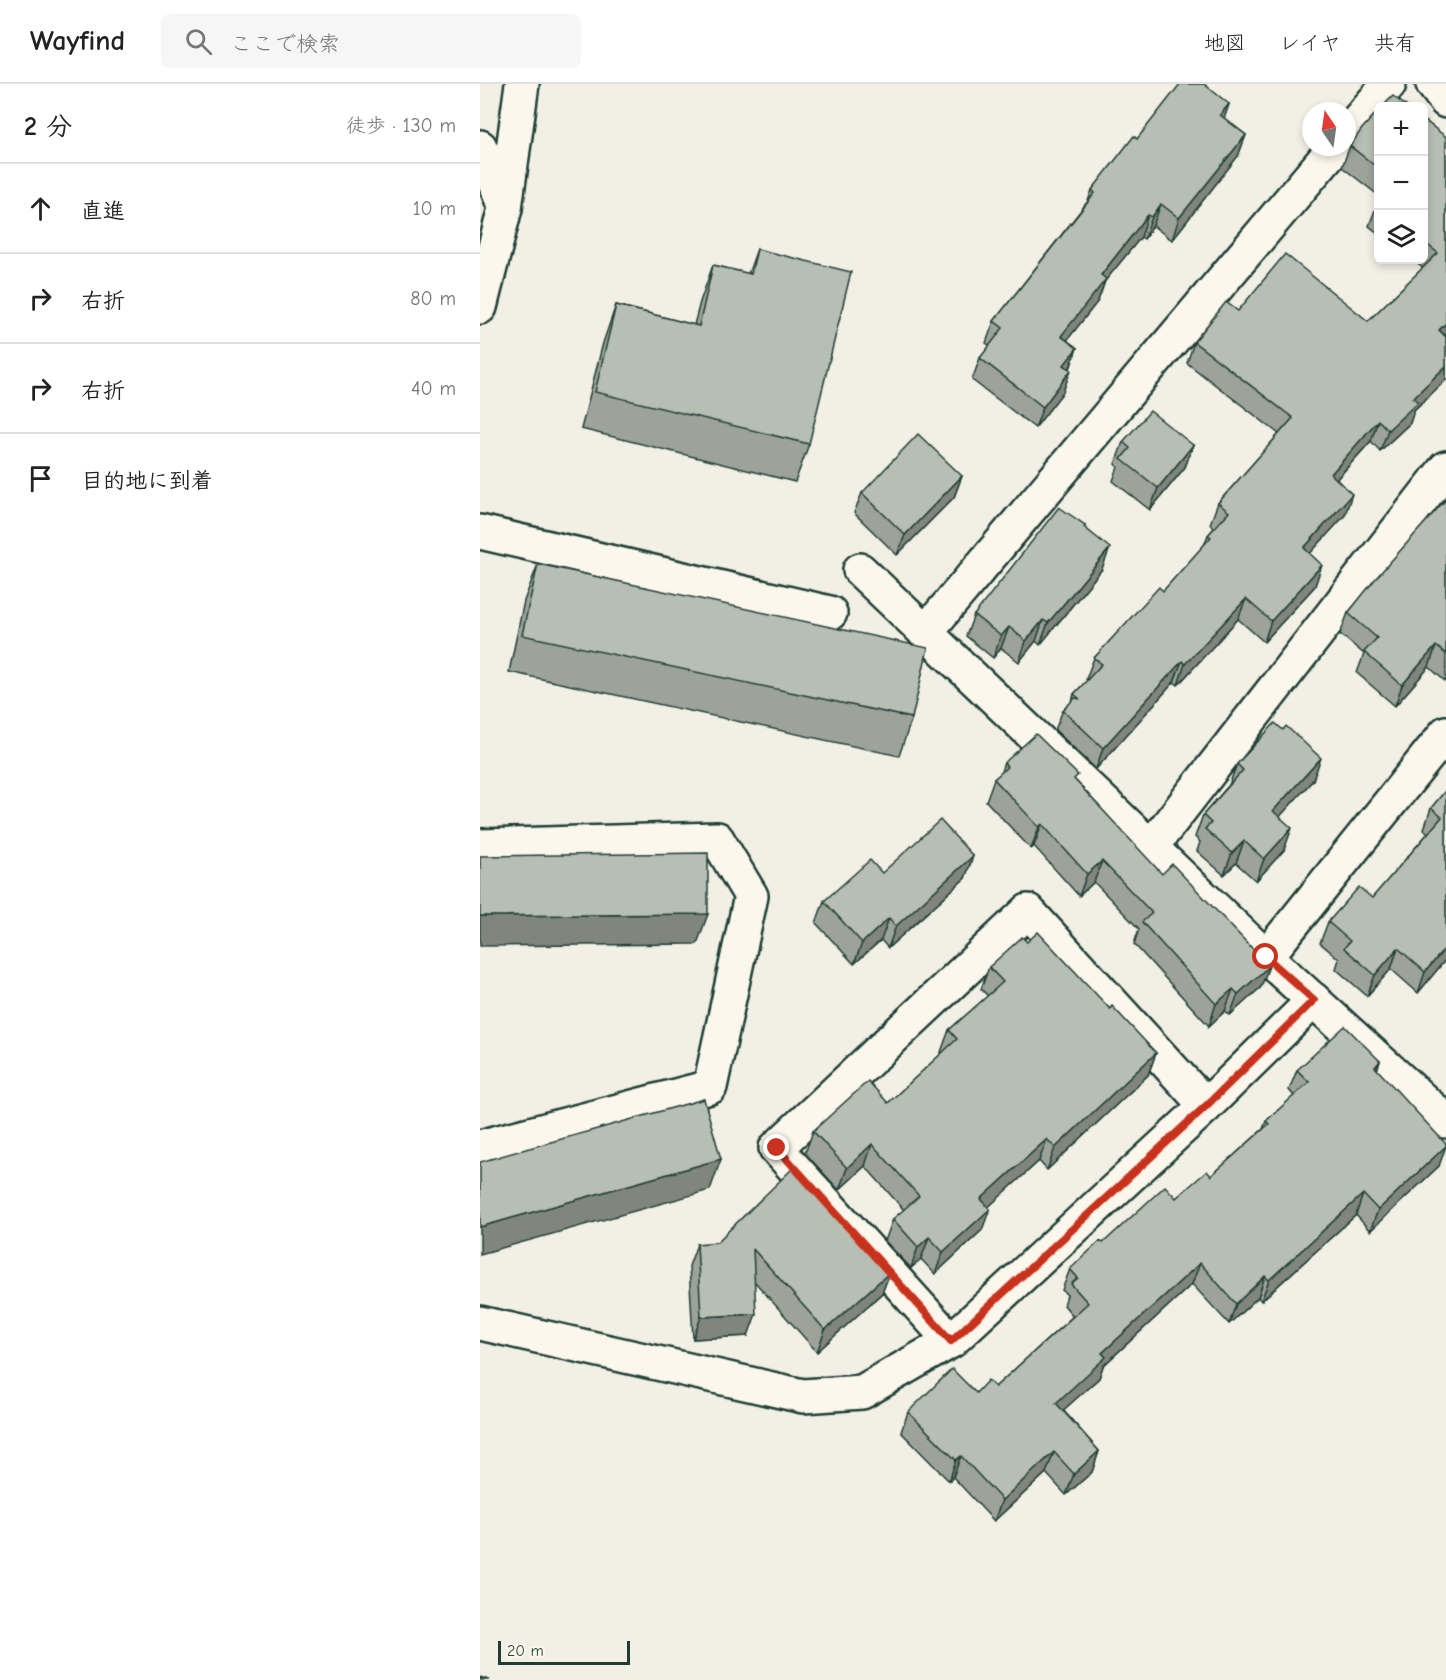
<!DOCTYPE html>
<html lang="ja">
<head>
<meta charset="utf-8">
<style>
	:root { --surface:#fff; --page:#f6f6f6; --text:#222; --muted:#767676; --line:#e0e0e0 }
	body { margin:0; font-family:"Comic Neue","Klee One",sans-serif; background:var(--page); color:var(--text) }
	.controls { position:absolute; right:18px; top:18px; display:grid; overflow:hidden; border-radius:9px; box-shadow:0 3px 9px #0003 }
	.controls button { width:54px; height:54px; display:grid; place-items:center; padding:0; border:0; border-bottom:2px solid var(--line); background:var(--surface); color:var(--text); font:30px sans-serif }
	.compass { position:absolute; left:822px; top:18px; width:54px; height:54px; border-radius:50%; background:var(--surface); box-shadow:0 3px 9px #0003; rotate:347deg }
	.scale { position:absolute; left:18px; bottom:15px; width:132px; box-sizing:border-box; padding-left:6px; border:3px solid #1f3d34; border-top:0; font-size:16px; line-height:21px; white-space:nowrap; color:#1f3d34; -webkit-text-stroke:4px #fbf7ec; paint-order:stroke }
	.stop { position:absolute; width:18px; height:18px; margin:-14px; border:4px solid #c8321e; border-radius:50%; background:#fff }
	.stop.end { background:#c8321e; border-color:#fff; box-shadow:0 2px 6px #0008 }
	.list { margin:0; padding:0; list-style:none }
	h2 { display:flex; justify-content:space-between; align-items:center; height:78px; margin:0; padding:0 24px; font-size:26px }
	h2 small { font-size:20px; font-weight:400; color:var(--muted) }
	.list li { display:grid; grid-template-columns:39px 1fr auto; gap:18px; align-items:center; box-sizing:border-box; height:90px; padding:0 24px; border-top:2px solid var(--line) }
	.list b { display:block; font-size:22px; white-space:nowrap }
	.list em { font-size:20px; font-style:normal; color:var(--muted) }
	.icon { flex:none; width:33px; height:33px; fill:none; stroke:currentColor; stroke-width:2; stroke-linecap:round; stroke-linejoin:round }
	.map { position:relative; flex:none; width:966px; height:1596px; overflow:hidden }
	header { display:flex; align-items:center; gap:36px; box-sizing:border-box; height:84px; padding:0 30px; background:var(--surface); border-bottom:2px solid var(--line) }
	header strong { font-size:28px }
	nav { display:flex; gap:33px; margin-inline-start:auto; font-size:21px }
	.search { width:420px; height:54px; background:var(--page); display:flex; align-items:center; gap:15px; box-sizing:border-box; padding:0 21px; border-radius:9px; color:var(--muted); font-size:22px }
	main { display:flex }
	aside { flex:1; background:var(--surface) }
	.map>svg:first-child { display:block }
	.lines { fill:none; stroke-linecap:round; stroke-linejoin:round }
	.minor-casing { stroke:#1f3d34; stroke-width:38 }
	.minor { stroke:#fbf7ec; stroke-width:33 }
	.wall { fill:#9da39a; stroke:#1f3d34; stroke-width:1.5 }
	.shaded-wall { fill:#80857d; stroke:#1f3d34; stroke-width:1.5 }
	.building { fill:#b7beb3; stroke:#1f3d34; stroke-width:1.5 }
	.route { stroke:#c8321e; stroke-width:8 }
</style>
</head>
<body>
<header>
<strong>Wayfind</strong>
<div class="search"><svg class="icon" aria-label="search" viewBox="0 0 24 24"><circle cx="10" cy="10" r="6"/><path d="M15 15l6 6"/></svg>ここで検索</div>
<nav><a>地図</a><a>レイヤ</a><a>共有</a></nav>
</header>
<main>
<aside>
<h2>2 分<small>徒歩 · 130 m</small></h2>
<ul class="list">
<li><svg class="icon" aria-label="ahead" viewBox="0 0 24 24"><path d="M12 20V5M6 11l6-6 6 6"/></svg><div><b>直進</b></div><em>10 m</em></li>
<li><svg class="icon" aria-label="right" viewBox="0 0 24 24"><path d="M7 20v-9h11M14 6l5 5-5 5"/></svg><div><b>右折</b></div><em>80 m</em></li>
<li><svg class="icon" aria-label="right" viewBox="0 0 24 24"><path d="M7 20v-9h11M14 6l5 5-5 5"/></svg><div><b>右折</b></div><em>40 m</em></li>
<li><svg class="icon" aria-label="arrive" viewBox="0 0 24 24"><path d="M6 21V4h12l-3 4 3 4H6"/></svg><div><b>目的地に到着</b></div></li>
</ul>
</aside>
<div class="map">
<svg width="966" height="1596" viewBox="0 0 966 1596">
	<rect width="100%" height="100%" fill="#f2f0e5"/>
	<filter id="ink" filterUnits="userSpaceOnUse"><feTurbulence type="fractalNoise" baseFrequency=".0167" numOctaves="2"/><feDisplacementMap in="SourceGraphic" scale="12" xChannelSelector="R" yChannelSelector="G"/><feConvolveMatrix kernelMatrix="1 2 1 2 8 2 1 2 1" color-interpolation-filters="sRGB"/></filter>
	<g filter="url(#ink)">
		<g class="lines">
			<g class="minor-casing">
				<g id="minor">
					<path d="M953,0l13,17"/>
					<path d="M867,49l42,-49"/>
					<path d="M0,63l25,60"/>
					<path d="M0,223l25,-99 17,-124"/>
					<path d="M0,448l350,81"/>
					<path d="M380,486l406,387 180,164"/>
					<path d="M445,549l410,-486"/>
					<path d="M0,762l237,-7 34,57 -41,191 -230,60"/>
					<path d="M671,763l295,-379"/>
					<path d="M786,873l180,-224"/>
					<path d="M0,1239l323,73 59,-4 89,-51 255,-235 108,-106"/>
					<path d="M471,1257l-175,-193 252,-237 178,195"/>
				</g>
			</g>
			<use href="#minor" class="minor"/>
		</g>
		<g class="wall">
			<path d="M749,20l-5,14 22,17 -8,21 -66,84 -19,-14 -9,13 -3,-2 -36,44 -7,20 -31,39 10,8 -7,21 -7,23 -28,36 -63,-48 8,-22 10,-12 -4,-3 8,-22 94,-120 4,-11 45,-51z"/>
			<path d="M898,27v84l-36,-28 8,-21z"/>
			<path d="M944,36l22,17v243l-32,30 -4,13 -30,28 -9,-10 -34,38 8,36 -35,38 5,33 -51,56 -26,-23 -60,66 -4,-3 -78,87 -41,-39 8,-20 9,-8 2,-8 14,-14 -2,-1 8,-21 69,-67 41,-46 4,-10 6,-7 -4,-4 8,-21 61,-69 -92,-71 7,-21 44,-31 130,10 55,-53 -11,-8h12z"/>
			<path d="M898,119v30l-9,-7 8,-21z"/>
			<path d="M277,165l52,195 -14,38 -214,-53 22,-86 13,-38 78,20 6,-23 13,-37 35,9z"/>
			<path d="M643,358l70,3 -8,22 -35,43 -37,-29 5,-14 -3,-3z"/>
			<path d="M482,392l-8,21 -57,58 -43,-42 8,-20z"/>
			<path d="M966,415v183l-17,-15 -34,39 -38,-33 7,-19 -24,-20 8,-21z"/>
			<path d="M605,441v2l17,42 -62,76 -4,-4 -17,21 -18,-14 -8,10 -27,-22 8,-21z"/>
			<path d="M58,480l374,154 -13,38 -390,-84 15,-71z"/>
			<path d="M524,679l72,18 185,206 -31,28 -5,-4 -16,15 -75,-82 5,-15 -45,-47 -15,14 -45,-50 -3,3 -45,-48 8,-22 6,-5z"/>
			<path d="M757,680l76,16 -34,37 5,33 -28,31 -20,-18 -12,12 -27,-24 3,-9 -5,-5 8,-22 26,-30z"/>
			<path d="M966,706v169l-28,34 -27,-24 -24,27 -31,-27 3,-10 -19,-16 8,-21 44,-24 56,-65 -4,-4 7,-21z"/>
			<path d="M493,772l-8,22 -77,70 -7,-8 -27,24 -38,-41 8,-22 58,-28z"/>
			<path d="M547,858l83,67 46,44 -8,22 -101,95 -8,-9 -51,46 -6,23 -47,44 -14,-15 -10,9 -26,-27 8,-22 11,-9 -39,-44 -26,24 -34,-37 8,-22 75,-28 54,-50 -1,-1 8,-22 39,-34 -7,-7 8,-22z"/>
			<path d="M900,977l-3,9 62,96 -69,65 -14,-16 -95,86 -3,-4 -29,27 -37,-40 -89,82 -4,12 -36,32 36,41 -7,21 -26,23 -20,-22 -52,48 -41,-44 -4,4 -48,-49 7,-20 87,-25 78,-71 -9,-11 3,-10 -5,-5 8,-21 33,-26 108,-67 52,-47 3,-8 28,-25 -5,-6 8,-20z"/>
			<path d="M217,1160l166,2 27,26 -8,21 -65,59 -63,-71 -6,55 -55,3 -4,-73z"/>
		</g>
		<g class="shaded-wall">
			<path d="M749,20l-7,21 -2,-10z"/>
			<path d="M766,51l-8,21 -66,84 7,-22z"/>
			<path d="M681,120l-8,22 -9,13 8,-22z"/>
			<path d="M668,131l-7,22 -36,44 -7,20 -45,57 8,-22 40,-61z"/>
			<path d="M966,239v14l-7,-7z"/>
			<path d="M597,264l-8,22 -5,-5z"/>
			<path d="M966,282v14l-32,30 -4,13 -30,28 8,-21 25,-32z"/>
			<path d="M591,286l-8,22 -28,36 8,-21z"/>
			<path d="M898,336l-7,21 -48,53 8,-20z"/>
			<path d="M713,361l-8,22 -35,43 8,-22z"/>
			<path d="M482,392l-8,21 -57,58 8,-20z"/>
			<path d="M872,410l-7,21 -49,54 8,-21z"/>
			<path d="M630,464l-8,21 -62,76 8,-22z"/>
			<path d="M842,481l-7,21 -51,56 7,-21z"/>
			<path d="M766,515l-8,20 -60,66 7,-21z"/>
			<path d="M563,536l-7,21 -17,21 7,-21z"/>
			<path d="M529,543l-8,21 -8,10 8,-22z"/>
			<path d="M956,562l-7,21 -34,39 7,-21z"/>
			<path d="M702,577l-8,21 -78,87 7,-21z"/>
			<path d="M841,674l-8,22 -48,53 8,-22z"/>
			<path d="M562,740l-8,22 -3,3 8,-22z"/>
			<path d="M812,744l-8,22 -28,31 8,-22z"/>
			<path d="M764,757l-8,22 -12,12 8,-22z"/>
			<path d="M493,772l-8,22 -77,70 8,-22z"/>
			<path d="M622,777l-8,21 -15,14 8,-22z"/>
			<path d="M228,830l-11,30 -217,2v-30z"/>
			<path d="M409,834l-8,22 -27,24 8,-21z"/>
			<path d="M966,863v12l-28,34 7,-21z"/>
			<path d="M918,864l-7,21 -24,27 8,-21z"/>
			<path d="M789,882l-8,21 -31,28 8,-21z"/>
			<path d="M753,905l-8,22 -16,15 7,-22z"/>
			<path d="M676,969l-8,22 -101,95 8,-22z"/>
			<path d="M900,977l-7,21 2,-15z"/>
			<path d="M567,1055l-8,22 -66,60 8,-22z"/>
			<path d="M392,1060l-7,22 -26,24 8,-22z"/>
			<path d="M966,1062l-7,20 -69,65 8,-21z"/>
			<path d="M241,1075l-11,31 -230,64v-27z"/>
			<path d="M883,1110l-7,21 -95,86 8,-21z"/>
			<path d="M510,1125l-8,21 -47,44 8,-22z"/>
			<path d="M449,1153l-8,22 -10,9 7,-21z"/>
			<path d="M720,1179l-8,21 -89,82 -4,12 -51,46 8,-21 46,-50z"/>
			<path d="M410,1188l-8,21 -65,59 8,-22z"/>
			<path d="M785,1192l-7,21 -29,27 7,-20z"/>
			<path d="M276,1230l-8,22 -55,3 8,-22z"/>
			<path d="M619,1367l-7,21 -26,23 8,-21z"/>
			<path d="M574,1368l-8,21 -52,48 8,-21z"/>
			<path d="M481,1372l-8,21 -4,4 7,-21z"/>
		</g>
		<g class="building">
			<path d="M700,0h24l25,20 -9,11 26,20 -67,83 -18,-14 -9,13 -4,-2 -47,60 5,4 -45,57 16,12 -13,17 7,5 -28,37 -63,-49 23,-30 -9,-7 101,-128 -3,-3 42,-54 3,3z"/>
			<path d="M913,12l13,10h-23z"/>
			<path d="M898,27v57l-28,-22 11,-16z"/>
			<path d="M944,36l22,17v186l-7,7 7,7v29l-33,32 5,4 -30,28 -10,-10 -47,54 21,20 -48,54 18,17 -51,56 -25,-22 -61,65 -3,-3 -79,87 -40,-38 12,-12 5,1 -6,-5 28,-30 -8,-6 65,-71 4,4 48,-54 -3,-2 21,-23 -11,-9 75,-85 -99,-76 32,-40 12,9 47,-57 83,67 70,-68 -14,-11z"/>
			<path d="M277,165l94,23 -42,172 -214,-52 21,-87 83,21 14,-61 38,9z"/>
			<path d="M670,327l43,34 -35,43 -37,-29 9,-11 -7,-6z"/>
			<path d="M438,350l44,42 -57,59 -43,-42z"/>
			<path d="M966,415v155l-10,-8 -34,39 -38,-33 13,-14 -29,-25 28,-35z"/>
			<path d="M579,423l26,18 -1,2 26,21 -62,75 -5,-3 -17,21 -17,-14 -8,9 -27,-21z"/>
			<path d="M58,480l390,84 -16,70 -390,-83z"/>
			<path d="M795,639l8,7 3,-4 35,32 -48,53 19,17 -28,31 -20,-18 -12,12 -27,-24 6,-6 -8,-8 40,-45 -6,-6z"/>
			<path d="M556,650l42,41 -4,4 88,95 10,-10 97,102 -31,28 -5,-5 -17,15 -74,-82 10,-9 -50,-52 -15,13 -45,-50 -3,3 -45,-48 13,-12 -3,-4z"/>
			<path d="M966,706v157l-21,25 -27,-24 -23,27 -31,-27 6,-7 -22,-19 31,-35 13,11 70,-81 -11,-9z"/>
			<path d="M460,736l33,36 -77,70 -7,-8 -27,25 -38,-42 46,-41 12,13z"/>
			<path d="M228,769v61l-228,2v-60z"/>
			<path d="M558,848l72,77 2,-3 44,47 -101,95 -8,-9 -66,60 9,10 -47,43 -14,-15 -11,10 -25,-28 26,-23 -47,-52 -25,24 -34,-37 55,-50 20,22 69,-64 -8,-9 54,-48 -14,-15 33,-30 5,5z"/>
			<path d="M865,942l35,35 -5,6 71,77v2l-68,64 -15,-16 -94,86 -4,-4 -29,28 -36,-41 -98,90 4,4 -50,46 43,48 -25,23 -20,-22 -52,48 -41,-44 -5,4 -48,-48 44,-43 24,24 12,-13 7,7 93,-84 -17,-19 7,-6 -8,-9 30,-28 3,2 62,-57 11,12 31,-27 4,5 58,-52 -3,-3 43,-39 -12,-12z"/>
			<path d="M224,1015l17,60 -241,68v-65z"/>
			<path d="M315,1082l68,80 3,-2 24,28 -65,58 -72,-81 3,65 -55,3 -4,-73 20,-2z"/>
			<path d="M0,1593l9,3h-9z"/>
		</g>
	</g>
	<g class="lines" filter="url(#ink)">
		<path class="route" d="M297,1064l174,193 255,-235 108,-106 -48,-43"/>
	</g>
</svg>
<div class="controls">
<button>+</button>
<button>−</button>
<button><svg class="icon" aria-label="layers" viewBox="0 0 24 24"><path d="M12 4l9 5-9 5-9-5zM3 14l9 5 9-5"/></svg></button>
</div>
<svg class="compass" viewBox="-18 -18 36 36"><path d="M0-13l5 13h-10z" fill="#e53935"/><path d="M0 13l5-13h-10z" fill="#767676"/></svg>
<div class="scale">20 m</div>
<div class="stop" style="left:786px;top:873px"></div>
<div class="stop end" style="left:297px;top:1064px"></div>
</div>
</main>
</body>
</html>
